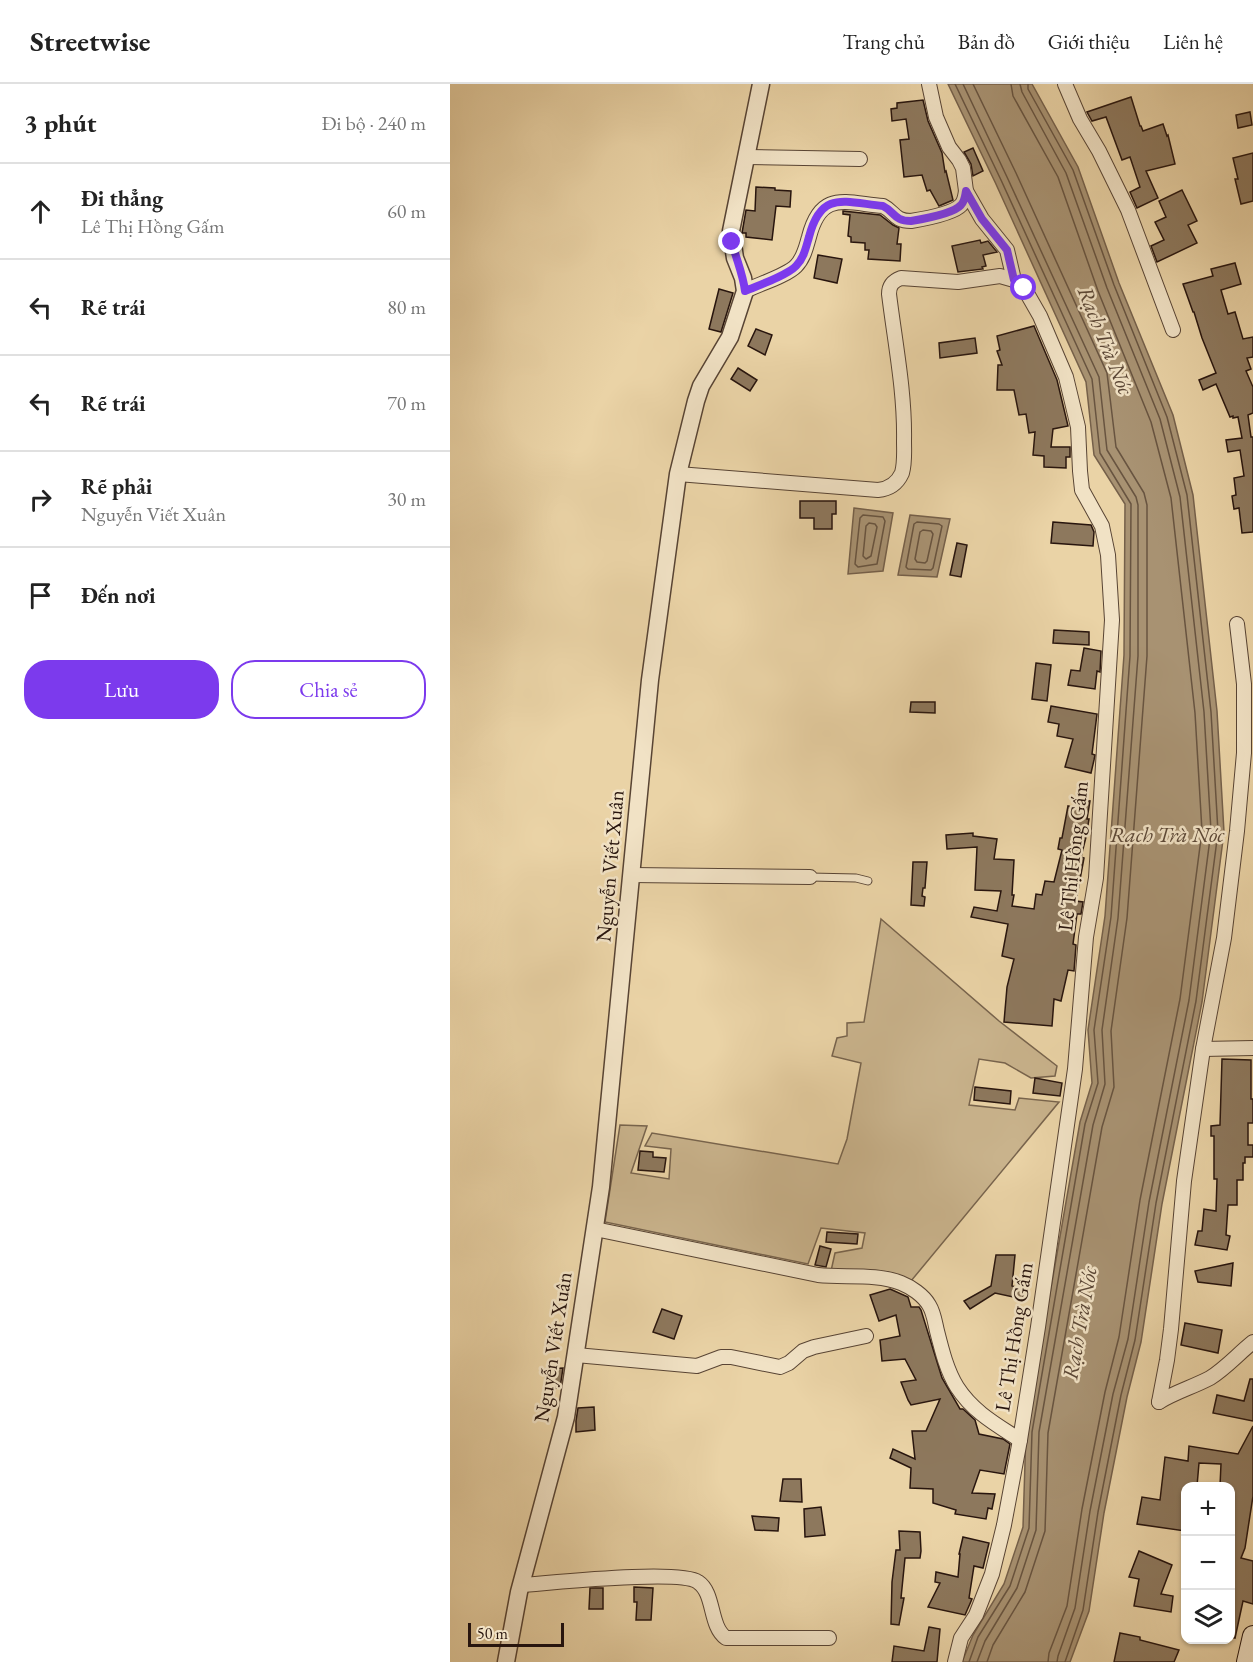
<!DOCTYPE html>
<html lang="vi">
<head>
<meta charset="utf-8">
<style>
	:root { --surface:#fff; --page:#f2f2f2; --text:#222; --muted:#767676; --line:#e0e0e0; --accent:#7c3aed }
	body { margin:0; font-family:"EB Garamond",serif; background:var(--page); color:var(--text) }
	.controls { position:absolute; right:18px; bottom:18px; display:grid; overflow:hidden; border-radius:12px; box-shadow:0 2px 4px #0004 }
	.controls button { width:54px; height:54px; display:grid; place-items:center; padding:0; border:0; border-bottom:2px solid var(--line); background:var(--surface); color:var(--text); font:30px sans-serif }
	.scale { position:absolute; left:18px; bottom:15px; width:96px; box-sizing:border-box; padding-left:6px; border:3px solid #28150e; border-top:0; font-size:16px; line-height:21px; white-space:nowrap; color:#28150e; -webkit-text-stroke:4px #f1e2c5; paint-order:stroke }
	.stop { position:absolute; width:18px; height:18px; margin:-14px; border:4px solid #7c3aed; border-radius:50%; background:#fff }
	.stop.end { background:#7c3aed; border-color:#fff; box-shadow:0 2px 6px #0008 }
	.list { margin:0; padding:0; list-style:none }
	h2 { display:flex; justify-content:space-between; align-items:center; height:78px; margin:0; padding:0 24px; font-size:26px }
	h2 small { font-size:20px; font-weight:400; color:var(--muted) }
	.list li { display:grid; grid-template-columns:39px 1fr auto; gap:18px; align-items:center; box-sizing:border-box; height:96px; padding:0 24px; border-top:2px solid var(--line) }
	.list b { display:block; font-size:22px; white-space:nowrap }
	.list p { margin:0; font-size:20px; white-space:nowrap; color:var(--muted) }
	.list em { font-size:20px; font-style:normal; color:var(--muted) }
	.actions { display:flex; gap:12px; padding:18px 24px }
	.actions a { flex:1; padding:14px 0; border:2px solid var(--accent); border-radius:24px; text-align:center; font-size:21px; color:var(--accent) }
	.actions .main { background:var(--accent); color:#fff }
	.icon { flex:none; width:33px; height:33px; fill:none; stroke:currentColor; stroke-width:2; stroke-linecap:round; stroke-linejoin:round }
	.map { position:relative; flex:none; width:803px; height:1578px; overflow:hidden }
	header { display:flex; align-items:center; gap:36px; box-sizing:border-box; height:84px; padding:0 30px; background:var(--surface); border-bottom:2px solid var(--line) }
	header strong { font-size:28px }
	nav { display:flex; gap:33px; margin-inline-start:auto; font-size:21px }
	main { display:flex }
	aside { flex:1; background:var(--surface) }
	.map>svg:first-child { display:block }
	.green { fill:#c9b38c; stroke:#78644d; stroke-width:1.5 }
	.water { fill:#a89272; stroke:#75604a; stroke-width:1.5 }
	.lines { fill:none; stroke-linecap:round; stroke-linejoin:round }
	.shore { stroke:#685440; stroke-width:1.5 }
	.building { fill:#8d785d; stroke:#28150e; stroke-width:1.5 }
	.service-casing { stroke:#584434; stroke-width:9 }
	.minor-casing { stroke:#584434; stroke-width:16 }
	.tertiary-casing { stroke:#584434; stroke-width:19 }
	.secondary-casing { stroke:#28150e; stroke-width:22 }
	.service { stroke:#f1e2c5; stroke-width:7 }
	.minor { stroke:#f1e2c5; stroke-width:14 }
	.tertiary { stroke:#f1e2c5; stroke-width:16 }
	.secondary { stroke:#f1e2c5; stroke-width:20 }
	.route { stroke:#7c3aed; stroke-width:8 }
	.labels { text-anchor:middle; stroke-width:5; stroke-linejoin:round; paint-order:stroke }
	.street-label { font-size:21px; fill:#28150e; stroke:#f1e2c5 }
	.water-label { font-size:22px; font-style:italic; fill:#5b4736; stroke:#f1e2c5 }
</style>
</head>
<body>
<header>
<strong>Streetwise</strong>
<nav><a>Trang chủ</a><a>Bản đồ</a><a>Giới thiệu</a><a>Liên hệ</a></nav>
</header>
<main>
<aside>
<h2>3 phút<small>Đi bộ · 240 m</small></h2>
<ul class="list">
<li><svg class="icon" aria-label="ahead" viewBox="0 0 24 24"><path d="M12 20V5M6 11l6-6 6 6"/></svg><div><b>Đi thẳng</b><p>Lê Thị Hồng Gấm</p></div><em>60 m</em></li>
<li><svg class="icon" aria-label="left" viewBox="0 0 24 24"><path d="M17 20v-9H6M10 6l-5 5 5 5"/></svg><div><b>Rẽ trái</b></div><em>80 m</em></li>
<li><svg class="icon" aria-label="left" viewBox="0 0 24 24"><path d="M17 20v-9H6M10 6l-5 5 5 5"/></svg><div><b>Rẽ trái</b></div><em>70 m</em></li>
<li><svg class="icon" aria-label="right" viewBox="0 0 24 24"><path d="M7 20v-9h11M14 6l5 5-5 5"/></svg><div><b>Rẽ phải</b><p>Nguyễn Viết Xuân</p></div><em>30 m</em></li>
<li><svg class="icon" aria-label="arrive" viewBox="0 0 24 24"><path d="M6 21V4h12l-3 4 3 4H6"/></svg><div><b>Đến nơi</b></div></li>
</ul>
<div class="actions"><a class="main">Lưu</a><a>Chia sẻ</a></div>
</aside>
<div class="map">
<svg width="803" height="1578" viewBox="0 0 803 1578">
	<rect width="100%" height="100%" fill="#ead3a6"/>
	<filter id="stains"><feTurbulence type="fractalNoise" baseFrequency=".00333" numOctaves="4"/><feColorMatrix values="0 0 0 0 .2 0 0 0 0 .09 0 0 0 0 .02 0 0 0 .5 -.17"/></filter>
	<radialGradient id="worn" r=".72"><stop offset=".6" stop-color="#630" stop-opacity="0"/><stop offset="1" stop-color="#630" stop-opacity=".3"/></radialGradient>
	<path class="green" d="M431,835l118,102 58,45 -2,10 -24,2 -26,-15 -26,-4 -10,46 46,5 4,-12 40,4 -148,179 -44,-11 -36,1 4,-18 27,-5 3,-15 -44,-5 -13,36 -203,-42 15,-97 27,1 -16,47 38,6 2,-30 -26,-3 7,-13 186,31 9,-25 14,-76 -29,-7 5,-18 10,-2v-13l17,-1z"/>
	<g class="water">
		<path d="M498,0h84l46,83 41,116 54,132 20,80 24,216 7,121 -22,170 -40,202 -21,138 -14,55 -23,116 -15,98 -19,51h-108l11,-27 31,-51 19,-57 3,-96 54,-309 12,-39 -4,-53 17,-114 19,-261 1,-151 -31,-49 -8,-73 -91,-200z"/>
		<path d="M404,424l39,5 -10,58 -35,3z"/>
		<path d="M460,431l40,4 -13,58 -39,-2z"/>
	</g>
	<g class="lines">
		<g class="shore">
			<path d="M505,0l46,96 91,199 8,74 31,51 -1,152 -19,261 -17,113 4,53 -13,41 -53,308 -3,96 -19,58 -32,51 -9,25"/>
			<path d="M513,0l44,93 92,200 8,73 29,47 2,8v151l-20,262 -16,112 3,54 -12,41 -54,307 -3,98 -19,58 -32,53 -8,21"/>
			<path d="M523,0l43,89 91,200 9,74 28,46 3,12v151l-20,262 -16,113 3,56 -12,40 -54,306 -3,98 -20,61 -32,53 -6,17"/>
			<path d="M561,0l2,12 45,81 40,114 53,131 20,76 24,215 7,118 -22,168 -40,201 -21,137 -14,55 -23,117 -15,97 -18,47 -1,9"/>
			<path d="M570,0l2,8 44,81 41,115 53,131 20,78 24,215 7,119 -22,169 -40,202 -21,137 -15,55 -23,117 -15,97 -17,48 -1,6"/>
			<path d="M578,0v5l45,81 41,115 53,132 20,78 24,217 7,120 -22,169 -40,202 -21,137 -14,55 -23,117 -15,98 -18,52"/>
			<path d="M413,431l20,2 2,4 -8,43 -19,3 -3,-3 5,-46z"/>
			<path d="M467,438l22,2 3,2 -9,42 -2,2 -23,-1 -2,-2 8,-43z"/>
			<path d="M419,439l6,1 2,3 -6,29 -5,3 -3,-3 3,-30z"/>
			<path d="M473,446l8,1 2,3 -6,27 -2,2 -8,-1 -2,-3 5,-27z"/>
		</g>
	</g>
	<g class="building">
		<path d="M681,13l9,29h1l2,5 20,-7 4,12 1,-1 7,29 -29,7 12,27 -21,10 -7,-16 10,-5 -10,-30 -8,3 -16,-43 -14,4 -5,-9z"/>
		<path d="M473,16l5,21 14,32 3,19 1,-1 7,29 -14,6 -9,-16 -3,1 -5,-16 -18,2 -4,-37 9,-1 -3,-20 -14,2 -1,-12 6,-1v-5z"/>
		<path d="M800,28l2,13 -14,3 -2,-13z"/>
		<path d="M523,64l10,23 -10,5 -2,-12 -7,-12z"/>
		<path d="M803,69v48l-12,3 -6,-25h3l-5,-21z"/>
		<path d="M306,103l19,1v2l16,1 -1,16 -14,-1 -4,34 -26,-3v-4h-4l4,-23 9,1z"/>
		<path d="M732,106l15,31 -9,4 9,18 -40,19 -6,-16 13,-6 -9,-18 11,-5 -7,-16z"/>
		<path d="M393,127l37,4 13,10 6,3 -2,16h4l-1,17 -32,-2 1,-9h-4v-7l-14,-1v-5l-3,-1 2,-21 -7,-1z"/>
		<path d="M530,156l1,3 7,-2 9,11 -14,3 3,11 -4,1 1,2 -25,3 -6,-26z"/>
		<path d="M368,171l24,4 -5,24 -23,-5z"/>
		<path d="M785,179l6,21 -20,6 7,24 7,-2 8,27 10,-2v20l-6,1 4,11 -5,2 7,16v26l-5,2 3,22h2v95l-11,1 -3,-25 -5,1 -2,-13 4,-1 -2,-17 10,-2 -4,-26 -12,2 -2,-12 16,-2 -4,-21 -5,1v-2l-3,1 -14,-33 -13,6 -4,-10 17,-7 -14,-35 -8,-26h-1l-10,-28 30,-8 -2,-7z"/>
		<path d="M269,205l14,4 -12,39 -12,-3z"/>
		<path d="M584,242l23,54 11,46 -15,3 -2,18h19v10h-4v11l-22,-1v-11l-11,-1 2,-23 -6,1 -3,-19 -7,1 -5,-25h-17l1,-25h4l-5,-14 3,-1 -3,-14z"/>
		<path d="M306,245l16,6 -7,20 -17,-9z"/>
		<path d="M525,254l2,15 -37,5 -1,-15z"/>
		<path d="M288,284l19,12 -7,11 -19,-12z"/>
		<path d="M350,417h36v13h-4v15h-18v-11h-14z"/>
		<path d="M603,438l38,3 3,7 -1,14 -42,-3z"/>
		<path d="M507,459l10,2 -6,32 -11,-2z"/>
		<path d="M604,546l35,2v13l-36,-2z"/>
		<path d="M634,564l17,3 -1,21 -3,-1 -2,18 -27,-4 3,-15 9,1z"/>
		<path d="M586,579l15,2 -4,36 -15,-2z"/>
		<path d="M461,618h24v11l-25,-1z"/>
		<path d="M601,622l46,8 -5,40 3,1 -1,5 -3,13 -26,-6 8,-28 -16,-3 2,-12 -11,-2z"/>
		<path d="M629,716l11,1 -3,18h2l-3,18 -5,20 3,1 -8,43 7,1 -2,12h-4l-4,30 3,1 -2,26 -6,-1 -7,31 -7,-2 -2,27 -48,-4 3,-35 7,-28 -12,-3 6,-32 -37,-7 3,-10 23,4 4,-20 -26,-1 2,-43 -30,2 -1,-14 27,-2v3l24,3 -3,20 20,1 -2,35h2l-2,11 22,3 2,-15 6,1 3,-14 9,1 8,-32 -4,-1 2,-11h2l6,-32 9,2z"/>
		<path d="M463,778h14l-2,26h-2l-1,8 3,1 -1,9 -13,-1z"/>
		<path d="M772,975l29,1v39h2v24h-5v22h5v12h-8v6h-2v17h-6v25h-9l-2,30 4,1 -3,14 -32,-5 3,-14h4l2,-22 12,2 1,-32h-3v-43h-3v-10l9,-1z"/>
		<path d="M585,994l27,5 -2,13 -27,-3z"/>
		<path d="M525,1003l36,4 -1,13 -36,-4z"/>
		<path d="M190,1067l13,1v5l13,1 -2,14 -26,-2z"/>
		<path d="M377,1148l31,2 -1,10 -31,-2z"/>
		<path d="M370,1162l11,3 -5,18 -11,-2z"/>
		<path d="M546,1171h19l-3,31 11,3v10l-28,-6 -25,16 -6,-8 27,-15z"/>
		<path d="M783,1179l-2,23 -33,-4 -3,-11z"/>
		<path d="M440,1205l18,8 3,10h8l2,3 21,68 18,31h3l12,11 4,14 24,5 7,5 -6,30 -24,-4 -8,23 23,1 -3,15 -4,-1 -2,11 -31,-5 1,-4 -23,-7v-14l-23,-1 1,-20 -21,-10 3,-9 22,10 -3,-28h14l14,-32 -29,6 -3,-5 -7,-18 15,-2 -11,-21 -23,2 -2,-21 20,-4 -4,-21 -17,6 -9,-26z"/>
		<path d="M212,1225l20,7 -8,23 -21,-7z"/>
		<path d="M735,1239l37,7 -4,23 -37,-8z"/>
		<path d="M113,1284l-3,20 -14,1 -1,-20z"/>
		<path d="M800,1295h3v42l-40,-8 4,-18 27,6z"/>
		<path d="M144,1323l1,23 -19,2v-11l2,-13z"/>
		<path d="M803,1342v70l-8,52 -4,10 12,3v43l-10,-3 -8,37 -5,-1v-151h-10l1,-22 -22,-1 -2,23h-12v45l-48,-7 5,-27 18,3 5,-43 23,4 1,-15 49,8z"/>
		<path d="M333,1395h18l1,23 -22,-1z"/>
		<path d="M371,1423l4,28 -20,2 -1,-28z"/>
		<path d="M302,1432l27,2 -1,13 -23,-1z"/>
		<path d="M449,1447l21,1 1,19 -1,7h-15l-4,40h3l-5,27 -8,-1 1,-42 4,-32h4z"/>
		<path d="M513,1453l26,6 -6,25 -9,-2 -5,32 3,1 -7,16 -37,-8 12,-24 -5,-1 1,-10 22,5 2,-23h-1z"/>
		<path d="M689,1467l33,14 -11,29 12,2 -2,16 -37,-6 5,-27 -10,-2z"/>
		<path d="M184,1503l19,1 -2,32h-15l1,-18h-3z"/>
		<path d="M140,1504h13v21h-14z"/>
		<path d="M479,1543l11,2 -3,33h-45l2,-16 30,5z"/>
		<path d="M670,1549l20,4v3l39,10 -5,12h-60z"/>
	</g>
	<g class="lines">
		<g class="service-casing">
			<path id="service" d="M360,793l46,1 12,3"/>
		</g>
		<g class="minor-casing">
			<g id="minor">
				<path d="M479,0l7,33 13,30 10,13 4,8 3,23 16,28 25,31 7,30 10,8 16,28 26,61 12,50 2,44 2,19 20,36 6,29 4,65 -16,258 -10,59 -11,132 -37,258 -18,113 -16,85 -12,49 -16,41 -15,23 -6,24"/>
				<path d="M615,0l15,35 19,32 29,59 45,120"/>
				<path d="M297,73l113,2"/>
				<path d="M295,207c14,-7 41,-15 51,-25 8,-8 10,-19 13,-29 12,-47 36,-34 74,-31 12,6 11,15 28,15 12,-2 42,-7 50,-16 4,-4 4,-9 5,-14"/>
				<path d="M228,390l200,16c11,-1 19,-6 24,-17 3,-11 2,-22 2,-32 1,-49 -9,-98 -15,-147 0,-9 4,-13 12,-16l57,4 42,-6 14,4"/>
				<path d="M181,791l179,2"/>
				<path d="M753,965l50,-1"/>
				<path d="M145,1145l223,46c26,3 58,-2 83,8 10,4 22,12 28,22 5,8 6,18 8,26 5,20 10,40 20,56 16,25 40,38 63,53"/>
				<path d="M126,1271l121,11 24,-9h10l49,10 9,-4 14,-12 11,-4 52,-11"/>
				<path d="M709,1318l8,-42 4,-31 13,-148 19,-132 21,-111 13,-107 7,-78v-69l-7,-60"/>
				<path d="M709,1318c16,-10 34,-15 51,-24 16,-10 28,-24 43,-36"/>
				<path d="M71,1501c30,-2 158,-16 177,-3 17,11 11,44 28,56h103"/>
			</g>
		</g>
		<g class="tertiary-casing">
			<path id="tertiary" d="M56,1578l13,-70 47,-175 35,-230 49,-507 28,-206 18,-73 5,-15 29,-49 15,-46 -2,-13 -8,-20 -4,-27 30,-147"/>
		</g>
		<g class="secondary-casing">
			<path id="secondary" d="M797,1578l6,-26"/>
		</g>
		<use href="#service" class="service"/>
		<use href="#minor" class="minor"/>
		<use href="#tertiary" class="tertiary"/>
		<use href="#secondary" class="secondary"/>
	</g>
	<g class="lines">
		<path class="route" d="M282,158c4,17 11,32 13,49 14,-6 41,-15 51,-25 8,-8 10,-19 13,-29 12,-47 35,-35 74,-31 12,6 11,15 28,15 12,-2 42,-7 50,-16 4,-4 4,-9 5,-14l16,28 25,31 7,30 10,8"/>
	</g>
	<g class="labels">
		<g class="street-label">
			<text transform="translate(623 772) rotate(-84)" y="7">Lê Thị Hồng Gấm</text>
			<text transform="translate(160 782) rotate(-85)" y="7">Nguyễn Viết Xuân</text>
			<text transform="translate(564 1253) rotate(-81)" y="7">Lê Thị Hồng Gấm</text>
			<text transform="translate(103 1263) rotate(-81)" y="7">Nguyễn Viết Xuân</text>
		</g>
		<g class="water-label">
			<text transform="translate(656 256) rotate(68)" y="8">Rạch Trà Nóc</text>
			<text x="717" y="758">Rạch Trà Nóc</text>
			<text transform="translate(629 1239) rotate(-80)" y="8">Rạch Trà Nóc</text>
		</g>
	</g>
	<rect width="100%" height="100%" filter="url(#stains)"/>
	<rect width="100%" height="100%" fill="url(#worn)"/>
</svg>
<div class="controls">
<button>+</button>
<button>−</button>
<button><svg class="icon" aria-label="layers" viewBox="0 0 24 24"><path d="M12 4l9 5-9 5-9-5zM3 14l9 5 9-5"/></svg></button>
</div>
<div class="scale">50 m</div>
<div class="stop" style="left:574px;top:204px"></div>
<div class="stop end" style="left:282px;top:158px"></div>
</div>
</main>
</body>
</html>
